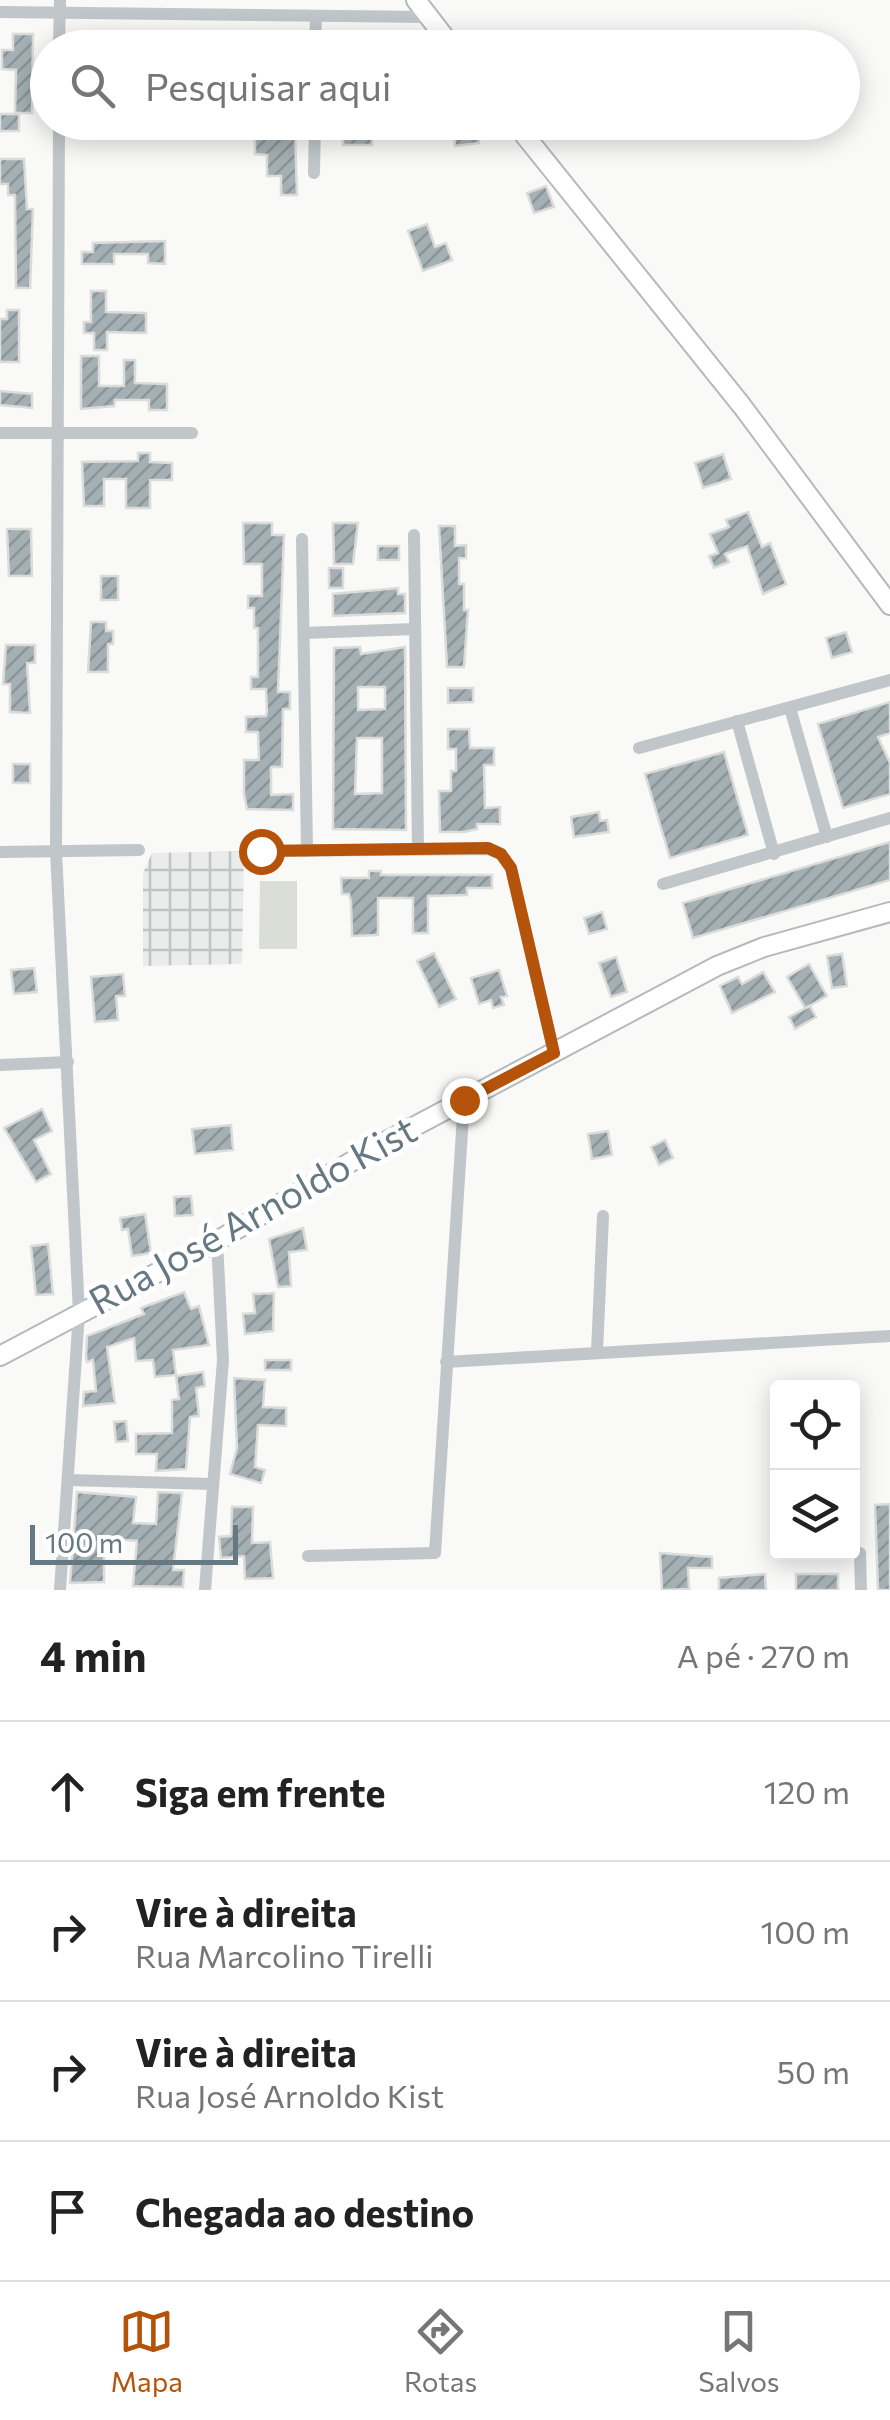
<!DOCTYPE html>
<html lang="pt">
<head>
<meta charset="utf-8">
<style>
	:root { --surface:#fff; --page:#f6f6f6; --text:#222; --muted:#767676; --line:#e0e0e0; --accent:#b45309 }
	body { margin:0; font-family:Commissioner,sans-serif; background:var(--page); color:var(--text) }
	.controls { position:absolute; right:30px; bottom:30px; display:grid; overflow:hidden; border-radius:10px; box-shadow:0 5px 25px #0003 }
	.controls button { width:90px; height:90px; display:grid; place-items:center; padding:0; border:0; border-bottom:2px solid var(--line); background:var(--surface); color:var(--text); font:50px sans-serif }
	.scale { position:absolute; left:30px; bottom:25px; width:208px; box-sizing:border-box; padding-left:10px; border:5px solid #667881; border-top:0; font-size:28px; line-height:35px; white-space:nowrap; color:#667881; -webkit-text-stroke:8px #fff; paint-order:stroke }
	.stop { position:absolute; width:30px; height:30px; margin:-22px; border:8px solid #b45309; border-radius:50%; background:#fff }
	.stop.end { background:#b45309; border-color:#fff; box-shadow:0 2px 10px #0008 }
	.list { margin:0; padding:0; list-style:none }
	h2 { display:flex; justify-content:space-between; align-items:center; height:130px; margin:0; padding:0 40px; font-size:42px }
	h2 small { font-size:32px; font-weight:400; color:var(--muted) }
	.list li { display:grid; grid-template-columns:65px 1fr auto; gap:30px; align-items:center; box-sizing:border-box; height:140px; padding:0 40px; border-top:2px solid var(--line) }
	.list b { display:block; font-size:38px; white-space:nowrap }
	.list p { margin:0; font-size:32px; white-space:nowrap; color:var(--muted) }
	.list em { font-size:32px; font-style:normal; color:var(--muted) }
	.icon { flex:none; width:55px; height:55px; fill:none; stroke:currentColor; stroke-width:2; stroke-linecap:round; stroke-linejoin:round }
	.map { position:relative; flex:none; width:890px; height:1590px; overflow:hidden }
	.search { position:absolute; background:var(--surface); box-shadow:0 5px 25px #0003; left:30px; right:30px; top:30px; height:110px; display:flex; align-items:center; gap:25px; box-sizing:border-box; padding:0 35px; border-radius:55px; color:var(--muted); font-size:38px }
	.sheet { height:690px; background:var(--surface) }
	nav { display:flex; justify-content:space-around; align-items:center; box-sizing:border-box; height:140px; border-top:2px solid var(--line); background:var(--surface); font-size:28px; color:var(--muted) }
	nav a { display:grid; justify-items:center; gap:5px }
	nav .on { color:var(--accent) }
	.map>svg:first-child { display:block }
	.industrial { fill:url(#industrial-grid) }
	.pitch { fill:#daded7 }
	.building { fill:url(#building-hatch); stroke:#dbdbda; stroke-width:2.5; fill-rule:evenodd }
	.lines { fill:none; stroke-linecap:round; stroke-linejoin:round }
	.secondary-casing { stroke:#b3babd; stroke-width:22 }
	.street { stroke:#c0c6c9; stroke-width:12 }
	.secondary { stroke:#fff; stroke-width:18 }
	.route { stroke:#b45309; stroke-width:12 }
	.labels { text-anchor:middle; stroke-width:10; stroke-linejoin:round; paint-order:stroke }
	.street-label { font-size:38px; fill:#667881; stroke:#fff }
</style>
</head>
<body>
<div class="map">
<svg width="890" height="1590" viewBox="0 0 890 1590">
	<defs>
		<pattern id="industrial-grid" width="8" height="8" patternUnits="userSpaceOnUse" patternTransform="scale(2.5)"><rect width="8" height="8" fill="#eaebeb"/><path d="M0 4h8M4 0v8" fill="none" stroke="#c1c3c4"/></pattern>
		<pattern id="building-hatch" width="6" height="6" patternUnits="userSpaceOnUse" patternTransform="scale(2.5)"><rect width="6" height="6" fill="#a5b0b5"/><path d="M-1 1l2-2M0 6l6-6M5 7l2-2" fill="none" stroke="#8a9499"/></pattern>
	</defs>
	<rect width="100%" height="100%" fill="#f9f9f7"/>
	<path class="industrial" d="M244,851l-2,113 -99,2v-93l9,-20z"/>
	<path class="pitch" d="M260,881h37v68h-38z"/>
	<g class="building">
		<rect x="391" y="33" width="21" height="15"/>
		<path d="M13,34h20l-1,79h-17l1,-43 -14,-1v-19h11z"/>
		<rect x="0" y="114" width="19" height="17"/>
		<path d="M478,122l1,21 -24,3 -2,-23z"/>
		<rect x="343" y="125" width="29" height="20"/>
		<path d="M255,133h40l2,62h-16v-19h-14v-21l-12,-1z"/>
		<path d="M0,159h24l3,50h6l-3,79h-14l-1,-93h-7v-11h-8z"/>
		<path d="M546,186l8,21 -20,6 -7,-20z"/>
		<path d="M427,224l8,23 11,-4 6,17 -29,11 -15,-40z"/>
		<path d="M165,241v23l-17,-1v-9h-34v10h-32v-12h11v-9z"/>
		<path d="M91,291h15v21l40,1v20l-39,-1v18h-13v-17h-10v-11h7z"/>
		<path d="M7,310h12v52h-19v-43h7z"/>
		<path d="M81,356h18v30h25v-26h11v23l32,1v26h-18v-10h-34l-1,6 -33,3z"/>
		<path d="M0,391l32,3v14l-32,-3z"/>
		<path d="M138,453h12v9l22,1v17h-22v28h-24v-29h-22v27h-20l-2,-44 56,-1z"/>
		<path d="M723,454l8,25 -28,9 -8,-25z"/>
		<path d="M748,512l14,35 8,-4 16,41 -23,10 -16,-48 -22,8 4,8 -15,6 -5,-12 9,-3 -8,-19 19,-7 -3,-7z"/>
		<path d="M243,523h29v12h12l-6,157h12v17h-7l-1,58h-11v28l22,-1v16l-46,-1 -3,-15v-34h15l-1,-28h-12v-15l20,-1 1,-4 -1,-23h-15v-12h7v-49h-4v-20h-6v-12h14v-32h-18z"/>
		<path d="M333,523h25l-5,41h-19z"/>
		<path d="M439,526h16v20l11,-1v13h-7v26h5v26h4l-4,57h-17z"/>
		<path d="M7,529h24l1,47h-23z"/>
		<rect x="378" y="546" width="21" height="14"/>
		<rect x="329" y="568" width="14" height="20"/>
		<rect x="101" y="576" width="17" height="24"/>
		<path d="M398,588v6h7v19l-72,3v-22z"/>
		<path d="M91,622h15v9h7v13h-5v28h-20z"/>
		<path d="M846,632l6,20 -20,6 -6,-20z"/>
		<path d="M6,645h29v18h-8l3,50 -20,-1v-28h-7z"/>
		<path d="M360,647l1,7 44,-7 1,183 -73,-1 1,-181zM358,687h27v22l-27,1zM357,738h25v55l-27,1z"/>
		<path d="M448,688h25v14l-25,1z"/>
		<path d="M890,702v31l-12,4 12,26v31l-47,14 -25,-84z"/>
		<path d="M448,729h21l1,19h24v17h-10l1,43 15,-1v17h-23v5l-13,3h-24l-1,-41h12v-20h5v-22h-8z"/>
		<path d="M724,752l24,83 -78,23 -25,-84z"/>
		<rect x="13" y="764" width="17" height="19"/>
		<path d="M599,812l1,9 7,-1 2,12 -35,5 -3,-20z"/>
		<path d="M890,842v38l-197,58 -10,-35z"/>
		<path d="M369,871h12v4h111v13h-25v7l-39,1v37h-15v-35h-35v37l-26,1 -1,-34 -2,-8h-7l-1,-16h28z"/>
		<path d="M602,912l5,17 -18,5 -5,-16z"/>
		<path d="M434,953l22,46 -17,8 -22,-46z"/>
		<path d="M842,954l5,32 -15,2 -5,-32z"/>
		<path d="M616,957l11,35 -16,5 -12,-34z"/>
		<path d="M809,964l18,32 -22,12 -18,-31z"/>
		<path d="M34,968l3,24 -23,2 -3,-24z"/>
		<path d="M499,970l8,26 -6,1 3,8 -11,3 -2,-8 -12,4 -8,-26z"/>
		<path d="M763,972l12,20 -43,21 -12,-27 18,-9 4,7z"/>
		<path d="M123,974l2,22h-9l2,24 -23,2 -4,-45z"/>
		<path d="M810,1006l6,11 -21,12 -6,-12z"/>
		<path d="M42,1109l10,22 -18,9 17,34 -15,8 -32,-54z"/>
		<path d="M231,1125l2,25 -38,4 -3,-25z"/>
		<path d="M608,1131l4,24 -20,4 -4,-25z"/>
		<path d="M665,1140l8,18 -14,7 -8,-18z"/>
		<path d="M191,1196l2,19 -18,1 -1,-19z"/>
		<path d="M145,1214l6,39 -19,3 -4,-27 -6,1 -2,-12z"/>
		<path d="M303,1228l4,22 -18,2 2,34 -13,1 -9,-48z"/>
		<path d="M48,1244l5,50 -17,1 -5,-49z"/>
		<path d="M184,1292l7,17 8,-3 10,39 -36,5 3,25 -21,2 -2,-17 -17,1 -2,-23 -27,9 8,56 -32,3 1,-14 12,-1 -3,-31 -6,2 -1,-5 1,-21 57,-22 -3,-6z"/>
		<path d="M274,1293l-1,38 -28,3 -2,-20 12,-1 -2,-19z"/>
		<rect x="265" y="1360" width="26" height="10"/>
		<path d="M203,1372l2,14 -9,2 3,28 -9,1 -4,52 -30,2 1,-17h-21v-20l36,-1v-33l7,-1 -3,-23z"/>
		<path d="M234,1378l31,2 -2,27 23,1v18l-28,-1 -3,42 10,3 -4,13 -31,-9 7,-26z"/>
		<path d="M126,1421l2,20 -12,1 -2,-20z"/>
		<path d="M77,1492l59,5 -3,26 23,1 2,-32 24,1 -9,77h11l-1,17 -50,-1 4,-45 -24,-2v12h-9v31l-34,1z"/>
		<path d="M890,1504v86h-12l-3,-85z"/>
		<path d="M232,1507h21l-1,36 18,-1 3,36 -28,1 -1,-23 -23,2 -2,-21 12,-1z"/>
		<path d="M660,1553l52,4v11h-24l1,21 -27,1z"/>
		<path d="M765,1574l1,16h-47v-12z"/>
		<rect x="796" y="1574" width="42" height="16"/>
	</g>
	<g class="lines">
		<g class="secondary-casing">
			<g id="secondary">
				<path d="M416,0l37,48"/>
				<path d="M514,122l228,284 148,199"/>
				<path d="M0,1356l217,-115 166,-98 334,-177 47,-19 126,-35"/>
			</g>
		</g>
		<g class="street">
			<path d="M0,12l429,5"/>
			<path d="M59,48l1,-48"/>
			<path d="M315,48l1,-32"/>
			<path d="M59,122l-3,730 23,461 -19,277"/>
			<path d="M314,173l1,-51"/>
			<path d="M0,433h192"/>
			<path d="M414,535l4,314"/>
			<path d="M302,539l5,312"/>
			<path d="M304,633l111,-4"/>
			<path d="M790,708l37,129"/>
			<path d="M737,721l37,133"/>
			<path d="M639,748l251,-68"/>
			<path d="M261,851l227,-2 13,5 10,14 43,185"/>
			<path d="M0,852l139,-2"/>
			<path d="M663,884l227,-66"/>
			<path d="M0,1065l68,-3"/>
			<path d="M597,1352l6,-136"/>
			<path d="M446,1362l444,-26"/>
			<path d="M68,1480l144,4"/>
			<path d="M860,1553l1,37"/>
			<path d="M308,1556l127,-3 29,-453"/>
			<path d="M205,1590l18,-230 -6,-119"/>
		</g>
		<use href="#secondary" class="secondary"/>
	</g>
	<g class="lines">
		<path class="route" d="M261,851l227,-3 13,6 10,14 43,185 -90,47"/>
	</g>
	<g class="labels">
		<g class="street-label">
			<text transform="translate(253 1216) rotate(-29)" y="13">Rua José Arnoldo Kist</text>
		</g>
	</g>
</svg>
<div class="controls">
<button><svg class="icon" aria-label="locate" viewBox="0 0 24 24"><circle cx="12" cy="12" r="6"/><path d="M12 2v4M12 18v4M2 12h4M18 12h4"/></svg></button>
<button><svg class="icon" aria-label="layers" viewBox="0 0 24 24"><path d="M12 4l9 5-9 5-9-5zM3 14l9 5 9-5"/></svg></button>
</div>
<div class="scale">100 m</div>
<div class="stop" style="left:261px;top:851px"></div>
<div class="stop end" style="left:464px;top:1100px"></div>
<div class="search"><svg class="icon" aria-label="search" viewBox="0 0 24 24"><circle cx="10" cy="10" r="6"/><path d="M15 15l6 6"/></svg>Pesquisar aqui</div>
</div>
<section class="sheet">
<h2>4 min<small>A pé · 270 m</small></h2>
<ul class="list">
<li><svg class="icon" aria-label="ahead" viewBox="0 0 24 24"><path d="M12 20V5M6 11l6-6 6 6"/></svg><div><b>Siga em frente</b></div><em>120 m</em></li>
<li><svg class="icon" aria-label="right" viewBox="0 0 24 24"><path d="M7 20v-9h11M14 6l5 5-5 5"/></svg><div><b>Vire à direita</b><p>Rua Marcolino Tirelli</p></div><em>100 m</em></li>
<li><svg class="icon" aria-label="right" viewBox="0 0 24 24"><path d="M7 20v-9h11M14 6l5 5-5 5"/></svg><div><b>Vire à direita</b><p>Rua José Arnoldo Kist</p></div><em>50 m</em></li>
<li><svg class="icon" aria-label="arrive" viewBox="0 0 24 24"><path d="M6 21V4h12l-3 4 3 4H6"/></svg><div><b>Chegada ao destino</b></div></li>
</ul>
</section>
<nav>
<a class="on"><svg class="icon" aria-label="map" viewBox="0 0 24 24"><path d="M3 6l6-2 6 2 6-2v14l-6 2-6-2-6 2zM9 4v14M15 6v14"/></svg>Mapa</a>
<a><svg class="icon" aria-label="directions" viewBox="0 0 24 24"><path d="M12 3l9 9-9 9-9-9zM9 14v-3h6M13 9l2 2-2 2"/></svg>Rotas</a>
<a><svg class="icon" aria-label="saved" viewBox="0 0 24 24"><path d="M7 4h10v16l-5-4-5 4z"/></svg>Salvos</a>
</nav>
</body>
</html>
